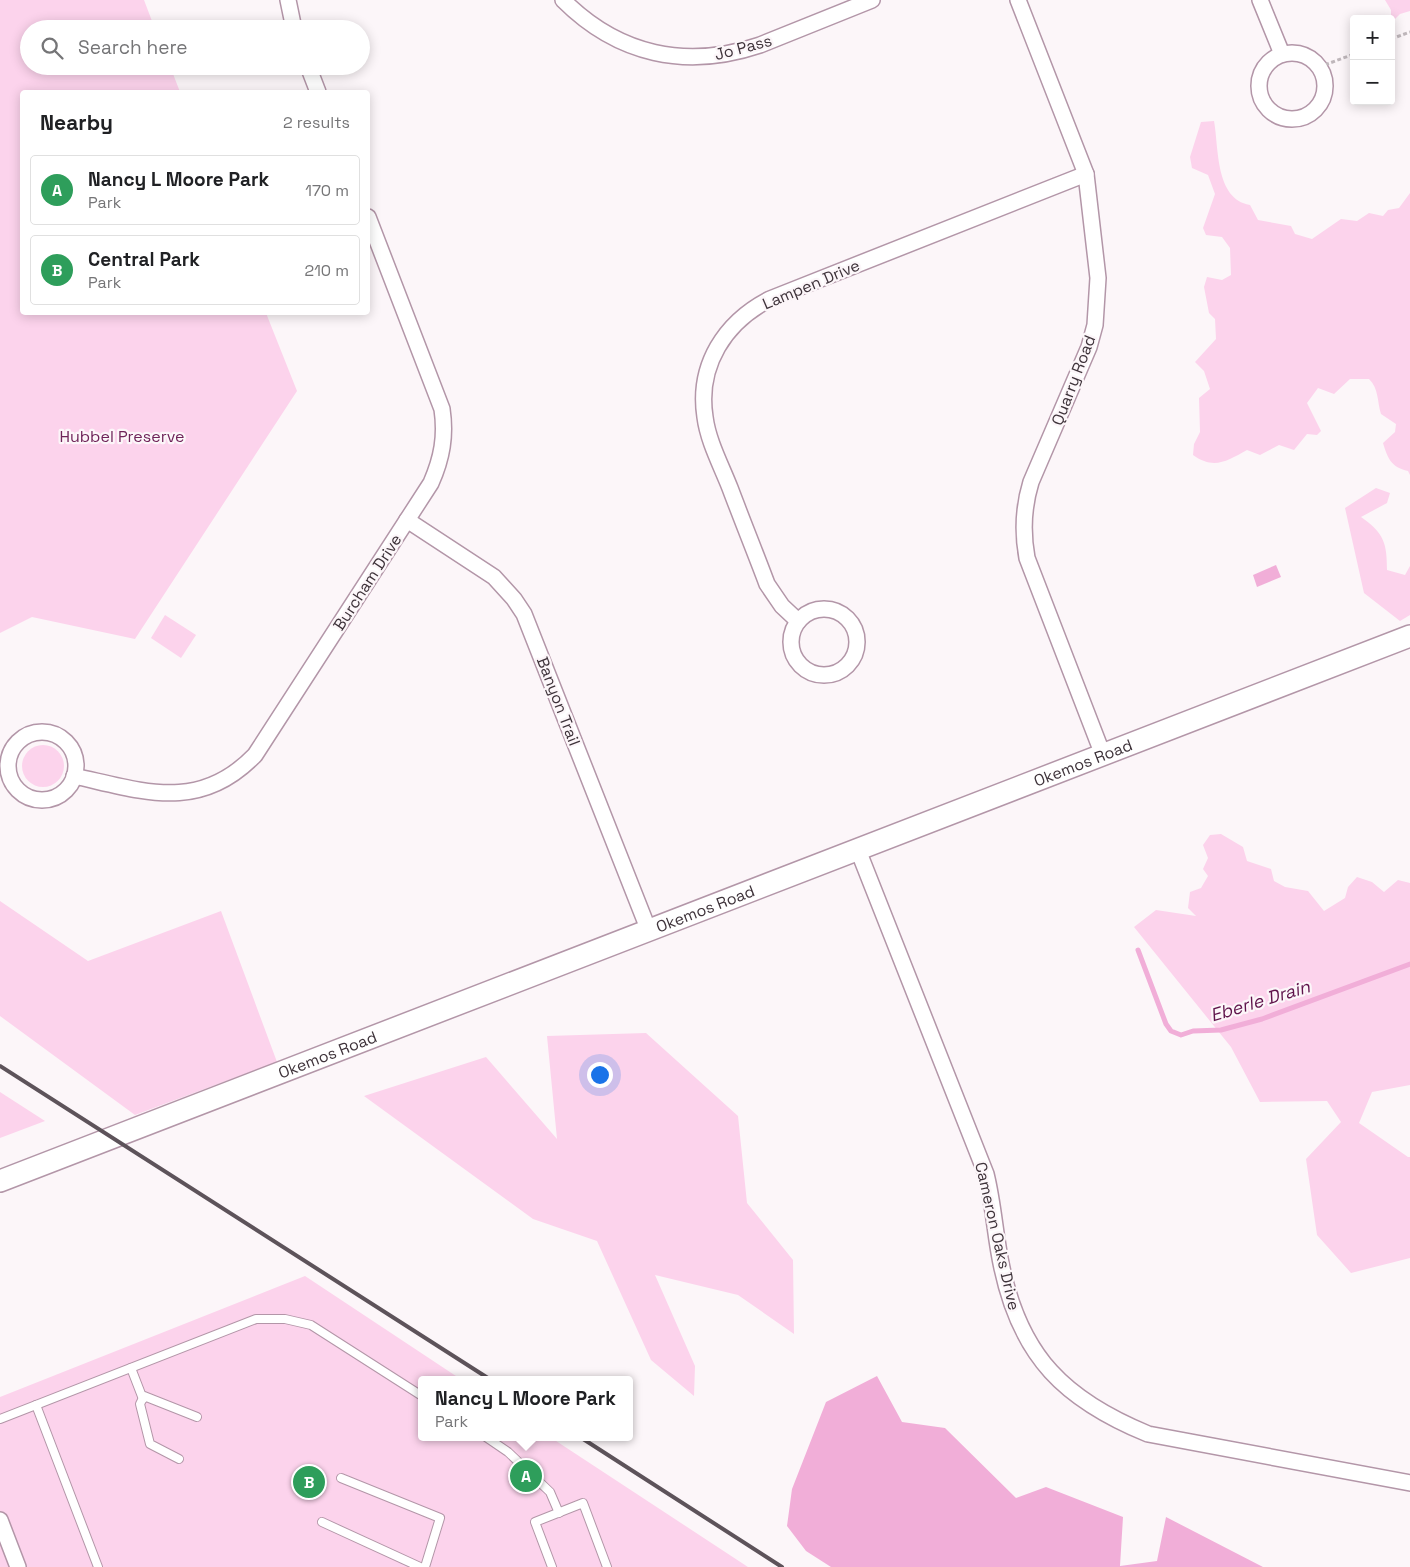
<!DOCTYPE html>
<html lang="en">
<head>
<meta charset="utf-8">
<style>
	:root { --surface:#fff; --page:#f6f6f6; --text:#202124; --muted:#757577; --line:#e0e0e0; --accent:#ea580c }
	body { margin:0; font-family:"Space Grotesk",sans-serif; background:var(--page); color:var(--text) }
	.controls { position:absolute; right:15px; top:15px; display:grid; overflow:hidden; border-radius:5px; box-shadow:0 2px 12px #0003 }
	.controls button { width:45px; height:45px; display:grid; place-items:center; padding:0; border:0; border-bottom:1px solid var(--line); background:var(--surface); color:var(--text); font:25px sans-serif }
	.you { position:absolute; left:599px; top:1074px; width:18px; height:18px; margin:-12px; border:4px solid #fff; border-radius:50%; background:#1a73e8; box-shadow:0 0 0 8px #1a73e833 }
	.badge { display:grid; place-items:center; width:32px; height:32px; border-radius:50%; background:var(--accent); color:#fff; font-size:16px; font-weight:700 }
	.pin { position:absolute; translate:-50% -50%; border:2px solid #fff; box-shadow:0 1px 5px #0006 }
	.popup { position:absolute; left:418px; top:1376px; width:215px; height:65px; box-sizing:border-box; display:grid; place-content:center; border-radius:5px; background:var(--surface); filter:drop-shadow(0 1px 4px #0005); font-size:16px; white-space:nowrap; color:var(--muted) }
	.popup b { font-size:19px; color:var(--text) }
	.popup::after { content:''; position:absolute; left:50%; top:100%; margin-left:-10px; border:10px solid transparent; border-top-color:var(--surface) }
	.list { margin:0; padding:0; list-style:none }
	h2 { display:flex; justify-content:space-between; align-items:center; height:65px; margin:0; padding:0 20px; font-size:21px }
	h2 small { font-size:16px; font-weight:400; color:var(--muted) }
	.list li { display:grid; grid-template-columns:32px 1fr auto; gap:15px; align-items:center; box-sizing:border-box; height:70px; margin:0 10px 10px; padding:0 10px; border:1px solid var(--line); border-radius:5px }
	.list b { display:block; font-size:19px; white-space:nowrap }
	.list p { margin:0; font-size:16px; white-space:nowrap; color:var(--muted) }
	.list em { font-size:16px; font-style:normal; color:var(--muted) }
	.icon { flex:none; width:28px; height:28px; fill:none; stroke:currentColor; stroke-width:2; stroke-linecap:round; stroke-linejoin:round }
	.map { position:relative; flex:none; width:1410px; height:1567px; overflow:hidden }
	.search { position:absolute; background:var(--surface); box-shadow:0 2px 12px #0003; left:20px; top:20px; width:350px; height:55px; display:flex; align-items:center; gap:12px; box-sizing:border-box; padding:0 18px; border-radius:28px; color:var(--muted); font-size:19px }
	.panel { position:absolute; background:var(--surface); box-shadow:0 2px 12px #0003; left:20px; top:90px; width:350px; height:225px; border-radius:5px }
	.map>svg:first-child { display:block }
	.green { fill:#fcd3ec }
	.water { fill:#f1aed8 }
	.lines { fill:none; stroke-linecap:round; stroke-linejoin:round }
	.stream { stroke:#f1aed8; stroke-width:5 }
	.lane-casing { stroke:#b396a8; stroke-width:10 }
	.street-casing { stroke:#b396a8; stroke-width:18 }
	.secondary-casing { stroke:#b396a8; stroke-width:24 }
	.path { stroke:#bfb7bb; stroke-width:3; stroke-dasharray:4 2.5; stroke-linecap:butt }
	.lane { stroke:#fff; stroke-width:8 }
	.street { stroke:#fff; stroke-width:15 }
	.secondary { stroke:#fff; stroke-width:21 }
	.rail { stroke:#5d535a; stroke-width:4 }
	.labels { text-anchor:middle; stroke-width:4.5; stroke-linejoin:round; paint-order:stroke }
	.street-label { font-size:16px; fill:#3e333a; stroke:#fcf6f9 }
	.park-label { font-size:16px; fill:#6f2359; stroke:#fcf6f9 }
	.water-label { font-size:18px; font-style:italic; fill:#5f134b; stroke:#fcf6f9 }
</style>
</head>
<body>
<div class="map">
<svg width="1410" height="1567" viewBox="0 0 1410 1567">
	<rect width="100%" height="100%" fill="#fcf6f9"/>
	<g class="green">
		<path d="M0,0h144l11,29h-126v37h141l10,26h-158v220l244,1 31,78 -162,248 -103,-22 -32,16z"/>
		<path d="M1385,0h25v11l-10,3 -5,5 -4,-2v-7z"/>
		<path d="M1214,121c5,27 1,78 36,84l8,15 33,6 4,8 17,5 29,-20 16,2 12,-8 14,3 5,-6 11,-2 11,-15v282l-2,-4c-17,-4 -20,-12 -25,-28l12,-11 1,-8 -15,-10c-4,-13 -2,-25 -12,-35h-19l-16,15 -16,-6 -11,15 14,28 -4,4 -10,-1 -13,16 -15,-5 -19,10 -13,-5c-20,11 -33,20 -54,5l1,-11 6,-12 -1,-34 11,-9 -6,-18 -9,-9 21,-23 -1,-20 -6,-6 -5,-26 3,-10 15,3 9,-5 -1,-27 -8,-11 -16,-2 -3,-7 12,-34 -7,-19 -16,-7 -2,-11 11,-35z"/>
		<path d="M1376,488l14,5 -3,10 -26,14c23,16 26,26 26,53l18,5 5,-9v49l-10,6 -36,-28 -19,-85z"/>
		<path d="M165,615l31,20 -15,23 -30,-20z"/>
		<circle cx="43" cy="766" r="21"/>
		<path d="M1221,834l22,13 4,14 24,8 3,12 11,6 23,4 16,20 21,-13 3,-11 9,-10 15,5 12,10 14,-12 12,3v202l-38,7 -13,31 49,34h2v101l-59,15 -34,-38 -11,-76 35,-37 -14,-21 -67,1 -29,-55 -97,-120 22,-17 40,6 -8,-8 2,-16 11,-4 7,-12 -5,-7 5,-11 -5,-13 7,-10z"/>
		<path d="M0,901l88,60 133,-50 56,151 -142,53 -135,-99z"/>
		<path d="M646,1033l92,83 9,87 46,57 1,74 -56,-39 -83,-20 40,91 -1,30 -43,-36 -54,-119 -64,-22 -169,-123 122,-39 71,82 -10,-103z"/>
		<path d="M0,1092l45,29 -45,17z"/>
		<path d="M305,1276l157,104h-40v57h128l198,130h-748v-170z"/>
	</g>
	<g class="water">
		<path d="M1276,565l5,12 -24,10 -4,-12z"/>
		<path d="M877,1376l25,46 43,6 71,70 30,-11 77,30 -3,49 37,-5 9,-44 97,50h-432l-25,-16 -19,-25 5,-37 34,-87z"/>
	</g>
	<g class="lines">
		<path class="stream" d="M1138,950l28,74 5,7 10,4 12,-4 28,-1 41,-11 148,-55"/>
		<g class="lane-casing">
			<g id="lane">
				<path d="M131,1368l12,31"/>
				<path d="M36,1405l62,162"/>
				<path d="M0,1419l256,-100h29l26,6 111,71"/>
				<path d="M486,1437l22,15 42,40 9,21"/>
				<path d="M179,1459l-29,-15 -10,-40 4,-8 53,21"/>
				<path d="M341,1478l99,40 -15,49"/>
				<path d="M322,1522l98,45"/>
				<path d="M552,1567l-17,-45 48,-19 24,64"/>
			</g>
		</g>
		<g class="street-casing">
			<g id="street">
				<path d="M288,0l6,29"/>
				<path d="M563,0c55,55 123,70 197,45l112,-45"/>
				<path d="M1018,0l68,174 12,104 -3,47 -6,22 -58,135c-8,26 -9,49 -4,76l76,197"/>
				<path d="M1260,0l22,54"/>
				<circle cx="1292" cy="86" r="33"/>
				<path d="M308,66l10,26"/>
				<path d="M407,520l87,57 20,22 10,15 125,317"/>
				<circle cx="824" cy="642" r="33"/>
				<path d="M798,621l-16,-15 -15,-22c-12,-32 -25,-64 -37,-96 -9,-23 -22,-47 -25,-71 -8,-52 20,-95 65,-118l316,-125"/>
				<circle cx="42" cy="766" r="34"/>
				<path d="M74,776c69,15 125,37 181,-21l176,-272c11,-25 15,-47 11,-74l-74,-192"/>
				<path d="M858,850l128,324c8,32 9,63 16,94 19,89 63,132 146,166l262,49"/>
				<path d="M0,1520l18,47"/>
			</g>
		</g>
		<g class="secondary-casing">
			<g id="secondary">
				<path id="s1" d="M0,1181l1410,-545"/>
			</g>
		</g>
		<g class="path">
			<path d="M1391,39l19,-7"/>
			<path d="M1319,67l35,-13"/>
		</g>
		<use href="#lane" class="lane"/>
		<use href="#street" class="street"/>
		<use href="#secondary" class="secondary"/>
		<g class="rail">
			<path d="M0,1066l491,314"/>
			<path d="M580,1437l202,130"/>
		</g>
	</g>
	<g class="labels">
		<g class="street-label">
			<text transform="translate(743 47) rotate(-15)" y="6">Jo Pass</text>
			<text transform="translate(811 284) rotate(-23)" y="6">Lampen Drive</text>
			<text transform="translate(1073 380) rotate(-69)" y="6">Quarry Road</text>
			<text transform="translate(367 582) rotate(-57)" y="6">Burcham Drive</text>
			<text transform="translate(559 701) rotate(69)" y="6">Banyon Trail</text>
			<text dy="6" stroke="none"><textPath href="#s1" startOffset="1161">Okemos Road</textPath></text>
			<text dy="6" stroke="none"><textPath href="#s1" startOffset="756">Okemos Road</textPath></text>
			<text dy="6" stroke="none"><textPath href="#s1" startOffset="351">Okemos Road</textPath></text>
			<text transform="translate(998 1236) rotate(77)" y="6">Cameron Oaks Drive</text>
		</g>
		<g class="park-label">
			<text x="122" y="442">Hubbel Preserve</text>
		</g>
		<g class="water-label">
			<text transform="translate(1260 1001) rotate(-17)" y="6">Eberle Drain</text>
		</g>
	</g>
</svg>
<div class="controls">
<button>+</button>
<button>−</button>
</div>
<div class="you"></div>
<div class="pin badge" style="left:526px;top:1476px;background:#2e9e5b">A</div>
<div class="popup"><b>Nancy L Moore Park</b>Park</div>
<div class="pin badge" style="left:309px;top:1482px;background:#2e9e5b">B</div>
<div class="search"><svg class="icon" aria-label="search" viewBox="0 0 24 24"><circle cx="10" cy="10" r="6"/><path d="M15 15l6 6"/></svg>Search here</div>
<section class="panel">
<h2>Nearby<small>2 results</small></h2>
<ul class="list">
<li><span class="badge" style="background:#2e9e5b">A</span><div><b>Nancy L Moore Park</b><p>Park</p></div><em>170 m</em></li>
<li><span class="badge" style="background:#2e9e5b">B</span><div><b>Central Park</b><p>Park</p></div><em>210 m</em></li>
</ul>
</section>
</div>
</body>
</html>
